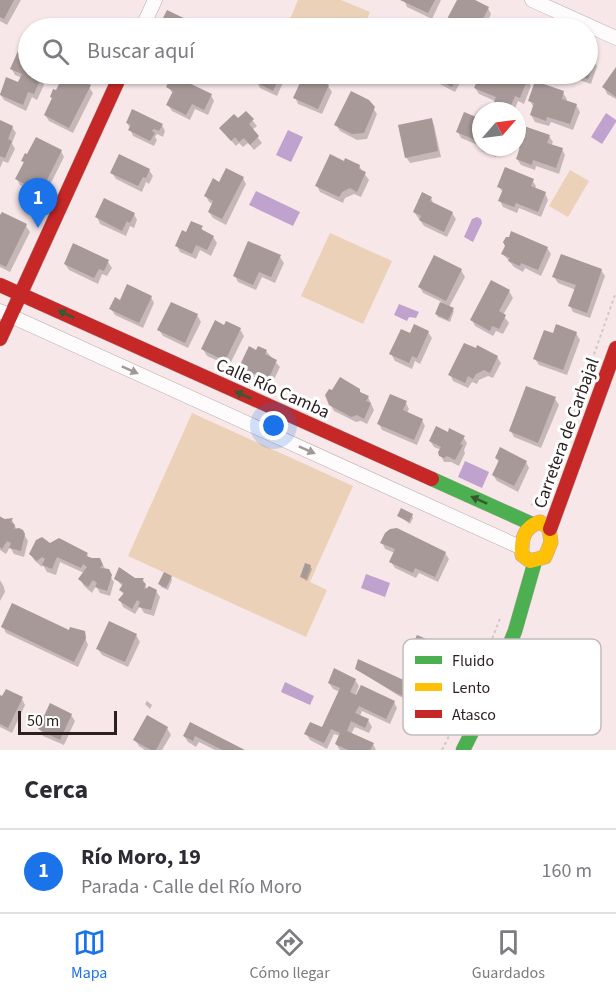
<!DOCTYPE html>
<html lang="es">
<head>
<meta charset="utf-8">
<style>
	:root { --surface:#fff; --page:#f2f2f3; --text:#2b2b33; --muted:#7c7c81; --line:#e1e1e2; --accent:#1a73e8 }
	body { margin:0; font-family:"Source Sans 3",sans-serif; background:var(--page); color:var(--text) }
	.compass { position:absolute; left:472px; top:102px; width:54px; height:54px; border-radius:50%; background:var(--surface); box-shadow:0 2px 4px #0004; rotate:62deg }
	.scale { position:absolute; left:18px; bottom:15px; width:99px; box-sizing:border-box; padding-left:6px; border:3px solid #2c1f20; border-top:0; font-size:16px; line-height:21px; white-space:nowrap; color:#2c1f20; -webkit-text-stroke:4px #fff; paint-order:stroke }
	.you { position:absolute; left:274px; top:426px; width:21px; height:21px; margin:-15px; border:4px solid #fff; border-radius:50%; background:#1a73e8; box-shadow:0 0 0 9px #1a73e833 }
	.badge { display:grid; place-items:center; width:39px; height:39px; border-radius:50%; background:var(--accent); color:#fff; font-size:20px; font-weight:700 }
	.pin { position:absolute; translate:-50% -50px; filter:drop-shadow(0 2px 3px #0008) }
	.pin::after { content:''; position:absolute; top:32px; width:21px; height:18px; background:inherit; clip-path:polygon(0 0,100% 0,50% 100%) }
	.list { margin:0; padding:0; list-style:none }
	h2 { display:flex; justify-content:space-between; align-items:center; height:78px; margin:0; padding:0 24px; font-size:26px }
	h2 small { font-size:20px; font-weight:400; color:var(--muted) }
	.list li { display:grid; grid-template-columns:39px 1fr auto; gap:18px; align-items:center; box-sizing:border-box; height:84px; padding:0 24px; border-top:2px solid var(--line) }
	.list b { display:block; font-size:22px; white-space:nowrap }
	.list p { margin:0; font-size:20px; white-space:nowrap; color:var(--muted) }
	.list em { font-size:20px; font-style:normal; color:var(--muted) }
	.icon { flex:none; width:33px; height:33px; fill:none; stroke:currentColor; stroke-width:2; stroke-linecap:round; stroke-linejoin:round }
	.map { position:relative; flex:none; width:616px; height:750px; overflow:hidden }
	.search { position:absolute; background:var(--surface); box-shadow:0 2px 4px #0004; left:18px; right:18px; top:18px; height:66px; display:flex; align-items:center; gap:15px; box-sizing:border-box; padding:0 21px; border-radius:33px; color:var(--muted); font-size:22px }
	.sheet { height:162px; background:var(--surface) }
	nav { display:flex; justify-content:space-around; align-items:center; box-sizing:border-box; height:84px; border-top:2px solid var(--line); background:var(--surface); font-size:16px; color:var(--muted) }
	nav a { display:grid; justify-items:center; gap:3px }
	nav .on { color:var(--accent) }
	.map>svg:first-child { display:block }
	.green { fill:#ebd1b8 }
	.water { fill:#bfa2cd }
	.shadow { fill:#0003 }
	.building { fill:#a69997 }
	.lines { fill:none; stroke-linecap:round; stroke-linejoin:round }
	.street-casing { stroke:#b8a9aa; stroke-width:15 }
	.fast-casing { stroke:#b8a9aa; stroke-width:15 }
	.slow-casing { stroke:#b8a9aa; stroke-width:15 }
	.jam-casing { stroke:#b8a9aa; stroke-width:15 }
	.path { stroke:#d0c9c9; stroke-width:2; stroke-dasharray:3 3; stroke-linecap:butt }
	.street { stroke:#fefbfc; stroke-width:14 }
	.fast { stroke:#4caf50; stroke-width:14 }
	.slow { stroke:#ffc107; stroke-width:14 }
	.jam { stroke:#c62828; stroke-width:14 }
	.oneway { fill:#395933 }
	.oneway2 { fill:#a09899 }
	.labels { text-anchor:middle; stroke-width:6; stroke-linejoin:round; paint-order:stroke }
	.street-label { font-size:18px; fill:#2c1f20; stroke:#fff }
	.key { fill:#fff; stroke:#c0bcbc; stroke-width:1.5 }
	.key-label { font-size:16px; fill:#2c1f20 }
</style>
</head>
<body>
<div class="map">
<svg width="616" height="750" viewBox="0 0 616 750">
	<rect width="100%" height="100%" fill="#f8e7e8"/>
	<g class="green">
		<path d="M298,0h43l29,12 -7,16h-50l-23,-9z"/>
		<path d="M570,170l19,11 -21,36 -19,-11z"/>
		<path d="M330,233l62,28 -29,63 -62,-28z"/>
		<path d="M192,413l161,73 -43,96 17,8 -21,47 -178,-81z"/>
	</g>
	<g class="water">
		<path d="M606,113l10,7v2l-14,22 -11,-7z"/>
		<path d="M288,130l15,7 -12,25 -15,-7z"/>
		<path d="M256,191l44,21 -7,14 -44,-21z"/>
		<path d="M477,217l4,2 1,4 -9,19 -9,-5 8,-18z"/>
		<path d="M399,304l20,8 -3,6 -7,-1 -2,4 -13,-6z"/>
		<path d="M465,461l24,11 -7,16 -24,-11z"/>
		<path d="M366,574l24,9 -5,14 -24,-9z"/>
		<path d="M285,682l29,14 -4,9 -29,-13z"/>
	</g>
	<g class="shadow">
		<path d="M0,0h21l-14,25 -7,-4z"/>
		<path d="M404,0h37l-9,19 -25,-12z"/>
		<path d="M464,0h7l17,8 3,6 -6,14h-30l-5,-11z"/>
		<path d="M167,12l26,12 3,4h-37z"/>
		<path d="M19,53l9,5v16h15l-2,5 3,6 -7,15 -5,-3 -6,14 -22,-11 -4,-6 7,-15 12,5 3,-6 -7,-3 -4,-7z"/>
		<path d="M588,58l6,2 3,6 -6,18 -23,-8 -1,5 -14,-5 -2,-2h37z"/>
		<path d="M616,69v30l-9,-5 -3,-7z"/>
		<path d="M220,74h12l-3,6h-4z"/>
		<path d="M261,74h26l-10,22 -17,-8 -3,-6z"/>
		<path d="M428,74h37l-10,18 -23,-12z"/>
		<path d="M481,74h9l8,2 1,-2h13l15,6 4,6 -7,18 -6,-3 -4,10h-6l-9,-3 -4,-7 -16,-7 -4,-6z"/>
		<path d="M328,86l4,6 -10,22 -24,-10 -3,-7z"/>
		<path d="M89,87l4,6 -20,40 -24,-12 -4,-6 12,-23z"/>
		<path d="M168,87l43,8 3,6 -6,14 -13,-6 -5,11 -18,-9 -4,-6 5,-11z"/>
		<path d="M563,93l4,6 -1,3 10,3 4,7 -7,18 -22,-8 -2,4 -14,-4 -4,-7 3,-7 -4,-7z"/>
		<path d="M373,108l4,6 -10,25 -10,1 -17,-9 -4,-6z"/>
		<path d="M246,113l11,13 -5,4 10,13 -8,7 -6,-7 -5,4 -4,-4 -3,3 -11,-12z"/>
		<path d="M481,118v29h19l-4,10 -14,-6 -4,-6 -17,-7 -3,-6 22,-12z"/>
		<path d="M431,119l3,6 7,32 -31,6 -4,-6z"/>
		<path d="M0,121l12,6 4,6 -4,10 3,6 -7,14 -5,-2 -3,7z"/>
		<path d="M127,122l35,3 3,6 -2,6 -6,-3 -2,3 2,3 -3,6 -21,-10z"/>
		<path d="M549,136l4,6 -2,4 11,3 3,6 -6,19 -23,-8 -1,4 -14,-5 -4,-6 3,-7 -3,-11z"/>
		<path d="M61,151l3,6 -20,40 -24,-12 -3,-6 7,-15 -1,-3z"/>
		<path d="M345,163l14,3 10,14 -8,17 -7,-3 -9,4 -2,5 -23,-11 -3,-6z"/>
		<path d="M149,170l4,6 -4,8 -3,-2 -4,10 -26,-13 -4,-6z"/>
		<path d="M243,178l3,6 -20,41 -13,-7 -4,-6 4,-8 -4,-2 -3,-6 14,-13z"/>
		<path d="M532,180l4,6 -1,3 10,4 3,7 -7,17 -22,-9 -2,5 -14,-6 -3,-6 3,-8 -4,-6z"/>
		<path d="M431,198l3,7 18,8 4,6 -9,18 -23,-11 -10,-14z"/>
		<path d="M2,214l24,12 4,6 -20,40 -10,-5v-49z"/>
		<path d="M134,214l3,6 -3,8 -4,-2 -4,10 -26,-12 -3,-7z"/>
		<path d="M201,227l3,6 9,4 4,6 -6,13 -11,-6 -4,9 -16,-7 -3,-6 9,-12z"/>
		<path d="M547,248l4,6 -10,22 -16,-8 -2,4 -9,-5 -11,-13z"/>
		<path d="M280,257l4,6 -9,20 -13,-6 -6,13 -18,-8 -3,-6z"/>
		<path d="M108,262l4,6 -5,8 -5,-2 -4,10 -29,-14 -4,-6z"/>
		<path d="M461,270l4,7 -16,30 5,4 -4,11 -12,-5 -2,-3 6,-12 -19,-9 -3,-6z"/>
		<path d="M601,270l4,6 -15,42 -17,-6 -3,-6 6,-16 -18,-7 -4,-6z"/>
		<path d="M509,291l4,7 -10,17 6,8 -6,11 -7,-3 -3,5 -18,-10 -3,-6z"/>
		<path d="M151,297l3,6 -11,25 -28,-13 -4,-6 9,-7z"/>
		<path d="M197,315l4,7 -13,26 -25,-12 -4,-6z"/>
		<path d="M225,326l15,3 4,7 -15,30 -22,-10 -4,-7z"/>
		<path d="M428,332l4,6 -12,26 -5,-3 -3,8 -17,-8 -4,-7 20,-19z"/>
		<path d="M576,333l4,7 -13,35 -28,-10 -4,-6 19,-24z"/>
		<path d="M266,351l14,16 -9,19 -26,-12 -4,-7 16,-15z"/>
		<path d="M497,357l4,6 -8,15 -5,-2 -9,4 -2,4 -5,-2 -4,6 -15,-7 -3,-7z"/>
		<path d="M359,390l3,5 6,2 6,13 -7,14 -6,-3 -5,1 -22,-11 -4,-7z"/>
		<path d="M555,399l4,6 -18,43 -27,-11 -4,-7z"/>
		<path d="M406,403l3,6 -2,4 15,7 3,6 -8,19 -35,-15 -3,-6z"/>
		<path d="M463,437l4,6 -3,7 1,3 -6,13 -8,-4h-7l-3,-6v-6l-7,-3 -4,-6z"/>
		<path d="M496,458l30,4 3,6 -11,24 -21,-11 -4,-6 6,-12z"/>
		<path d="M412,515l1,3 -3,6 -11,-8z"/>
		<path d="M0,516l5,4h7l5,10 5,1 6,10 -4,16 -10,-3 -4,-7 -4,7 -6,-4z"/>
		<path d="M382,542l63,11 4,6 -11,23 -19,-9 -3,5 -21,-10 -4,-6 4,-9 -10,-4z"/>
		<path d="M50,545l37,9 2,5h10l15,23 -4,14 -10,-3 -4,-7 -4,7 -8,-7 -4,-7 4,-6 -24,-11 -4,13 -9,-3 -4,-7 -1,2 -8,-7 -3,-6z"/>
		<path d="M310,566l2,3 -5,12 -6,-4z"/>
		<path d="M171,577l1,3 -4,10 -7,-3 -1,-3z"/>
		<path d="M116,579h27l4,10 9,2 4,6 -6,19 -10,-3 -4,-7 -5,8 -12,-7 -3,-7 4,-5 -3,-5 2,-3z"/>
		<path d="M0,580l4,7 1,5 -5,9z"/>
		<path d="M3,627l80,6 5,12 -10,22 -72,-34z"/>
		<path d="M136,635l4,7 -12,25 -26,-12 -4,-6z"/>
		<path d="M356,669l77,26 2,3 -5,12 -31,-14z"/>
		<path d="M355,680l4,6 -4,10 39,6 3,6 -7,16 -28,-13 -2,5 8,4 4,7 -3,6 -14,-6 -4,7 22,10 3,6h-36l-4,-6 4,-8 -6,-2 -7,15 -17,-9 -4,-6 16,-5 18,-37 -7,-3 -4,-6z"/>
		<path d="M0,697l22,2 3,6 -13,28 -12,-6z"/>
		<path d="M147,701l5,4 -2,4 -5,-5z"/>
		<path d="M71,715l4,6 -11,24 -21,-9 -3,-7z"/>
		<path d="M190,724l51,26h-26l-16,-8 -3,5 -8,-5 -4,-6z"/>
		<path d="M167,728l4,7 -9,15h-17l-6,-4 -4,-6z"/>
	</g>
	<g class="building">
		<path d="M0,0h14l-10,19 -4,-2z"/>
		<path d="M400,0h35l-7,13z"/>
		<path d="M457,0h18l14,7 -11,21h-25l-5,-11z"/>
		<path d="M167,10l27,13 -2,5h-34z"/>
		<path d="M518,20l20,8h-41l2,-6 16,6z"/>
		<path d="M18,51l10,5v18h9l-1,1 5,3 -7,16 -6,-2 -5,13 -23,-10 6,-18 12,5 4,-8 -12,-5z"/>
		<path d="M588,56l7,3 -7,20 -14,-5h14z"/>
		<path d="M616,67v30l-14,-10z"/>
		<path d="M64,74l27,11 -22,43 -25,-13 8,-17 -2,-1 3,-8 3,1z"/>
		<path d="M259,74h22l-8,17 -18,-9z"/>
		<path d="M304,74l25,11 -11,24 -25,-11z"/>
		<path d="M426,74h32l-6,13z"/>
		<path d="M480,74h36l12,4 -8,20 -5,-2 -5,12 -16,-6 2,-5 -22,-9z"/>
		<path d="M172,75l40,19 -8,16 -12,-6 -6,11 -20,-10 7,-14 -7,-4z"/>
		<path d="M535,81l29,10 -2,8 15,5 -7,20 -23,-7 -1,4 -16,-6 4,-12 -6,-2z"/>
		<path d="M351,91l18,9 6,7 -11,26 -12,1 -18,-9z"/>
		<path d="M132,109l31,15 -4,7 -5,-2 -2,2 3,2 -5,8 -22,-11 3,-5 -5,-2z"/>
		<path d="M246,111l8,8 -5,5 10,12 -9,9 -6,-7 -5,4 -4,-5 -4,4 -12,-13 15,-14 4,4z"/>
		<path d="M464,112l15,6 2,-4v33l-4,-2 1,-4 -22,-9z"/>
		<path d="M432,118l6,33 -33,7 -7,-33z"/>
		<path d="M0,120l13,6 -5,13 4,2 -7,17 -5,-2z"/>
		<path d="M521,125l29,10 -3,8 16,5 -7,20 -23,-8 -1,5 -16,-6 4,-12 -3,-1v-9z"/>
		<path d="M36,137l26,13 -21,42 -26,-13 9,-17 -3,-1 4,-8 2,1z"/>
		<path d="M119,154l31,15 -4,9 -3,-1 -5,9 -28,-13z"/>
		<path d="M330,154l14,7 1,-3 15,7 -1,4 7,3 -9,20 -7,-4 -8,4 -3,5 -24,-11z"/>
		<path d="M505,167l29,12 -3,7 15,6 -8,20 -22,-9 -2,4 -16,-6 5,-12 -6,-2z"/>
		<path d="M226,168l18,9 -22,42 -14,-7 5,-11 -9,-5 9,-18 6,4z"/>
		<path d="M422,192l10,5 -2,4 23,11 -9,20 -25,-12 2,-4 -8,-4z"/>
		<path d="M104,198l31,15 -5,10 -3,-2 -5,10 -27,-14z"/>
		<path d="M2,212l25,12 -21,43 -6,-3v-49z"/>
		<path d="M191,221l12,5 -2,3 13,7 -7,14 -11,-5 -4,9 -17,-8 7,-16 4,2z"/>
		<path d="M511,231l37,16 -10,23 -17,-7 -1,3 -12,-5 2,-3 -9,-4 4,-8 -2,-4 3,-5h3z"/>
		<path d="M248,241l33,14 -10,22 -12,-5 -6,13 -20,-9z"/>
		<path d="M73,243l36,17 -5,11 -5,-2 -5,9 -30,-14z"/>
		<path d="M561,254l41,15 -15,44 -19,-7 8,-21 -24,-8z"/>
		<path d="M434,255l28,14 -16,32 -28,-14z"/>
		<path d="M491,280l19,10 -11,21 7,4 -7,14 -7,-3 -2,5 -20,-11z"/>
		<path d="M127,284l25,12 -13,27 -30,-14 6,-12 5,3z"/>
		<path d="M171,302l27,12 -13,29 -28,-13z"/>
		<path d="M440,302l14,6 -6,12 -13,-6z"/>
		<path d="M215,320l9,5 2,-4 15,7 -16,33 -24,-12z"/>
		<path d="M414,324l15,7 -12,27 -5,-2 -3,7 -20,-9 12,-25 9,4z"/>
		<path d="M556,324l21,8 -14,38 -30,-11 11,-29 9,3z"/>
		<path d="M464,343l12,5 1,-3 21,11 -8,17 -6,-3 -8,4 -3,5 -5,-3 -3,7 -17,-8z"/>
		<path d="M249,346l7,4 2,-4 9,4 -2,4 12,6 -9,20 -29,-13z"/>
		<path d="M340,377l20,12v3l9,4 -3,5 5,2 -7,16 -7,-4 -6,2 -22,-12 -4,-10 4,-6 3,1z"/>
		<path d="M526,386l30,11 -18,46 -29,-12z"/>
		<path d="M390,394l17,7 -4,9 20,9 -9,21 -37,-16z"/>
		<path d="M436,426l12,6 1,-4 16,8 -5,8 3,1 -8,15 -8,-4 -3,2 -5,-2 -1,-4 3,-5 -12,-6z"/>
		<path d="M500,447l27,14 -13,25 -22,-11 7,-15 -4,-2z"/>
		<path d="M401,508l12,6 -4,8 -12,-6z"/>
		<path d="M0,517l5,2 8,-1 -2,4 4,3 -1,4 5,-1 4,2 2,4 -4,17 -12,-3 2,-5 -4,-2 -5,8 -2,-2z"/>
		<path d="M397,528l49,24 -11,25 -20,-9 -2,5 -24,-11 6,-13 -15,-6 5,-10 5,-4z"/>
		<path d="M42,537l8,6 9,-5 29,15 -2,3 6,2h8l3,7 -3,3 9,1 3,6 -5,16 -12,-4 2,-4 -4,-3 -5,7 -10,-8 9,-12 -4,-3 -2,4 -24,-11 -5,12 -10,-4 3,-6 -3,-2 -5,4 -8,-7 7,-14z"/>
		<path d="M305,563l6,2 -5,14 -6,-2z"/>
		<path d="M119,567l16,11h9l-2,3 4,3 -2,4 2,1 3,-3 8,4 -6,20 -13,-3 2,-5 -3,-2 -5,9 -14,-9 6,-7 -5,-3 4,-6 -9,-5z"/>
		<path d="M164,572l8,4 -6,12 -8,-4z"/>
		<path d="M12,603l57,27 1,-3 15,4 1,7 -12,24 -73,-35z"/>
		<path d="M109,621l28,13 -12,28 -29,-13z"/>
		<path d="M417,635l54,23 -6,13 -17,-7 -6,15 -17,-7 8,-18 -21,-9z"/>
		<path d="M358,659l76,35 -5,14 -33,-15 -41,-24z"/>
		<path d="M334,668l22,11 -6,13 6,3 5,-10 34,16 -9,18 -27,-13 -4,7 14,6 -4,9 -14,-7 -4,10 27,12 -4,7h-22l-13,-6 5,-11 -9,-4 -7,14 -20,-9 6,-12 12,5 18,-39 -12,-5z"/>
		<path d="M6,689l17,8 -15,31 -8,-4v-29l2,1z"/>
		<path d="M50,703l22,11 -12,26 -22,-11z"/>
		<path d="M147,715l21,12 -12,23h-5l-18,-10z"/>
		<path d="M190,722l55,28h-23l-27,-14 -2,5 -10,-5z"/>
	</g>
	<g class="lines">
		<g class="street-casing">
			<g id="street">
				<path d="M532,0l84,38"/>
				<path d="M142,28l13,-28"/>
				<path d="M0,311l522,237"/>
			</g>
		</g>
		<g class="fast-casing">
			<g id="fast">
				<path d="M432,479l100,45"/>
				<path d="M463,750l19,-38 33,-81 20,-70"/>
			</g>
		</g>
		<g class="slow-casing">
			<path id="slow" d="M540,522l9,6 2,14 -6,15 -15,4 -8,-6c-1,-16 2,-28 18,-33z"/>
		</g>
		<g class="jam-casing">
			<g id="jam">
				<path d="M0,285l432,194"/>
				<path d="M0,339l121,-265"/>
				<path d="M550,529l66,-181"/>
			</g>
		</g>
		<g class="path">
			<path d="M556,462l60,-170"/>
			<path d="M531,505c13,-5 18,-25 23,-37"/>
			<path d="M479,672l22,-56"/>
			<path d="M442,750l31,-62"/>
		</g>
		<use href="#street" class="street"/>
		<use href="#fast" class="fast"/>
		<use href="#slow" class="slow"/>
		<use href="#jam" class="jam"/>
	</g>
	<defs><path id="oneway-solid" d="M-6-.8H1V-3.2L6.5 0L1 3.2V.8H-6Z" transform="scale(1.5)"/></defs>
	<g class="oneway">
		<use href="#oneway-solid" transform="translate(66 314) rotate(-155)"/>
		<use href="#oneway-solid" transform="translate(243 395) rotate(-156)"/>
		<use href="#oneway-solid" transform="translate(479 500) rotate(-156)"/>
	</g>
	<g class="oneway2">
		<use href="#oneway-solid" transform="translate(130 370) rotate(24)"/>
		<use href="#oneway-solid" transform="translate(307 450) rotate(24)"/>
	</g>
	<g class="labels">
		<g class="street-label">
			<text transform="translate(273 388) rotate(24)" y="6">Calle Río Camba</text>
			<text transform="translate(566 433) rotate(-70)" y="6">Carretera de Carbajal</text>
		</g>
	</g>
	<rect x="403" y="639" width="198" height="96" rx="9" class="key"/>
	<rect x="415" y="656" width="27" height="8" fill="#4caf50"/>
	<rect x="415" y="683" width="27" height="8" fill="#ffc107"/>
	<rect x="415" y="710" width="27" height="8" fill="#c62828"/>
	<g class="key-label">
		<text x="452" y="666">Fluido</text>
		<text x="452" y="693">Lento</text>
		<text x="452" y="720">Atasco</text>
	</g>
</svg>
<svg class="compass" viewBox="-18 -18 36 36"><path d="M0-13l5 13h-10z" fill="#e53935"/><path d="M0 13l5-13h-10z" fill="#7c7c81"/></svg>
<div class="scale">50 m</div>
<div class="you"></div>
<div class="pin badge" style="left:38px;top:228px">1</div>
<div class="search"><svg class="icon" aria-label="search" viewBox="0 0 24 24"><circle cx="10" cy="10" r="6"/><path d="M15 15l6 6"/></svg>Buscar aquí</div>
</div>
<section class="sheet">
<h2>Cerca<small></small></h2>
<ul class="list">
<li><span class="badge">1</span><div><b>Río Moro, 19</b><p>Parada · Calle del Río Moro</p></div><em>160 m</em></li>
</ul>
</section>
<nav>
<a class="on"><svg class="icon" aria-label="map" viewBox="0 0 24 24"><path d="M3 6l6-2 6 2 6-2v14l-6 2-6-2-6 2zM9 4v14M15 6v14"/></svg>Mapa</a>
<a><svg class="icon" aria-label="directions" viewBox="0 0 24 24"><path d="M12 3l9 9-9 9-9-9zM9 14v-3h6M13 9l2 2-2 2"/></svg>Cómo llegar</a>
<a><svg class="icon" aria-label="saved" viewBox="0 0 24 24"><path d="M7 4h10v16l-5-4-5 4z"/></svg>Guardados</a>
</nav>
</body>
</html>
